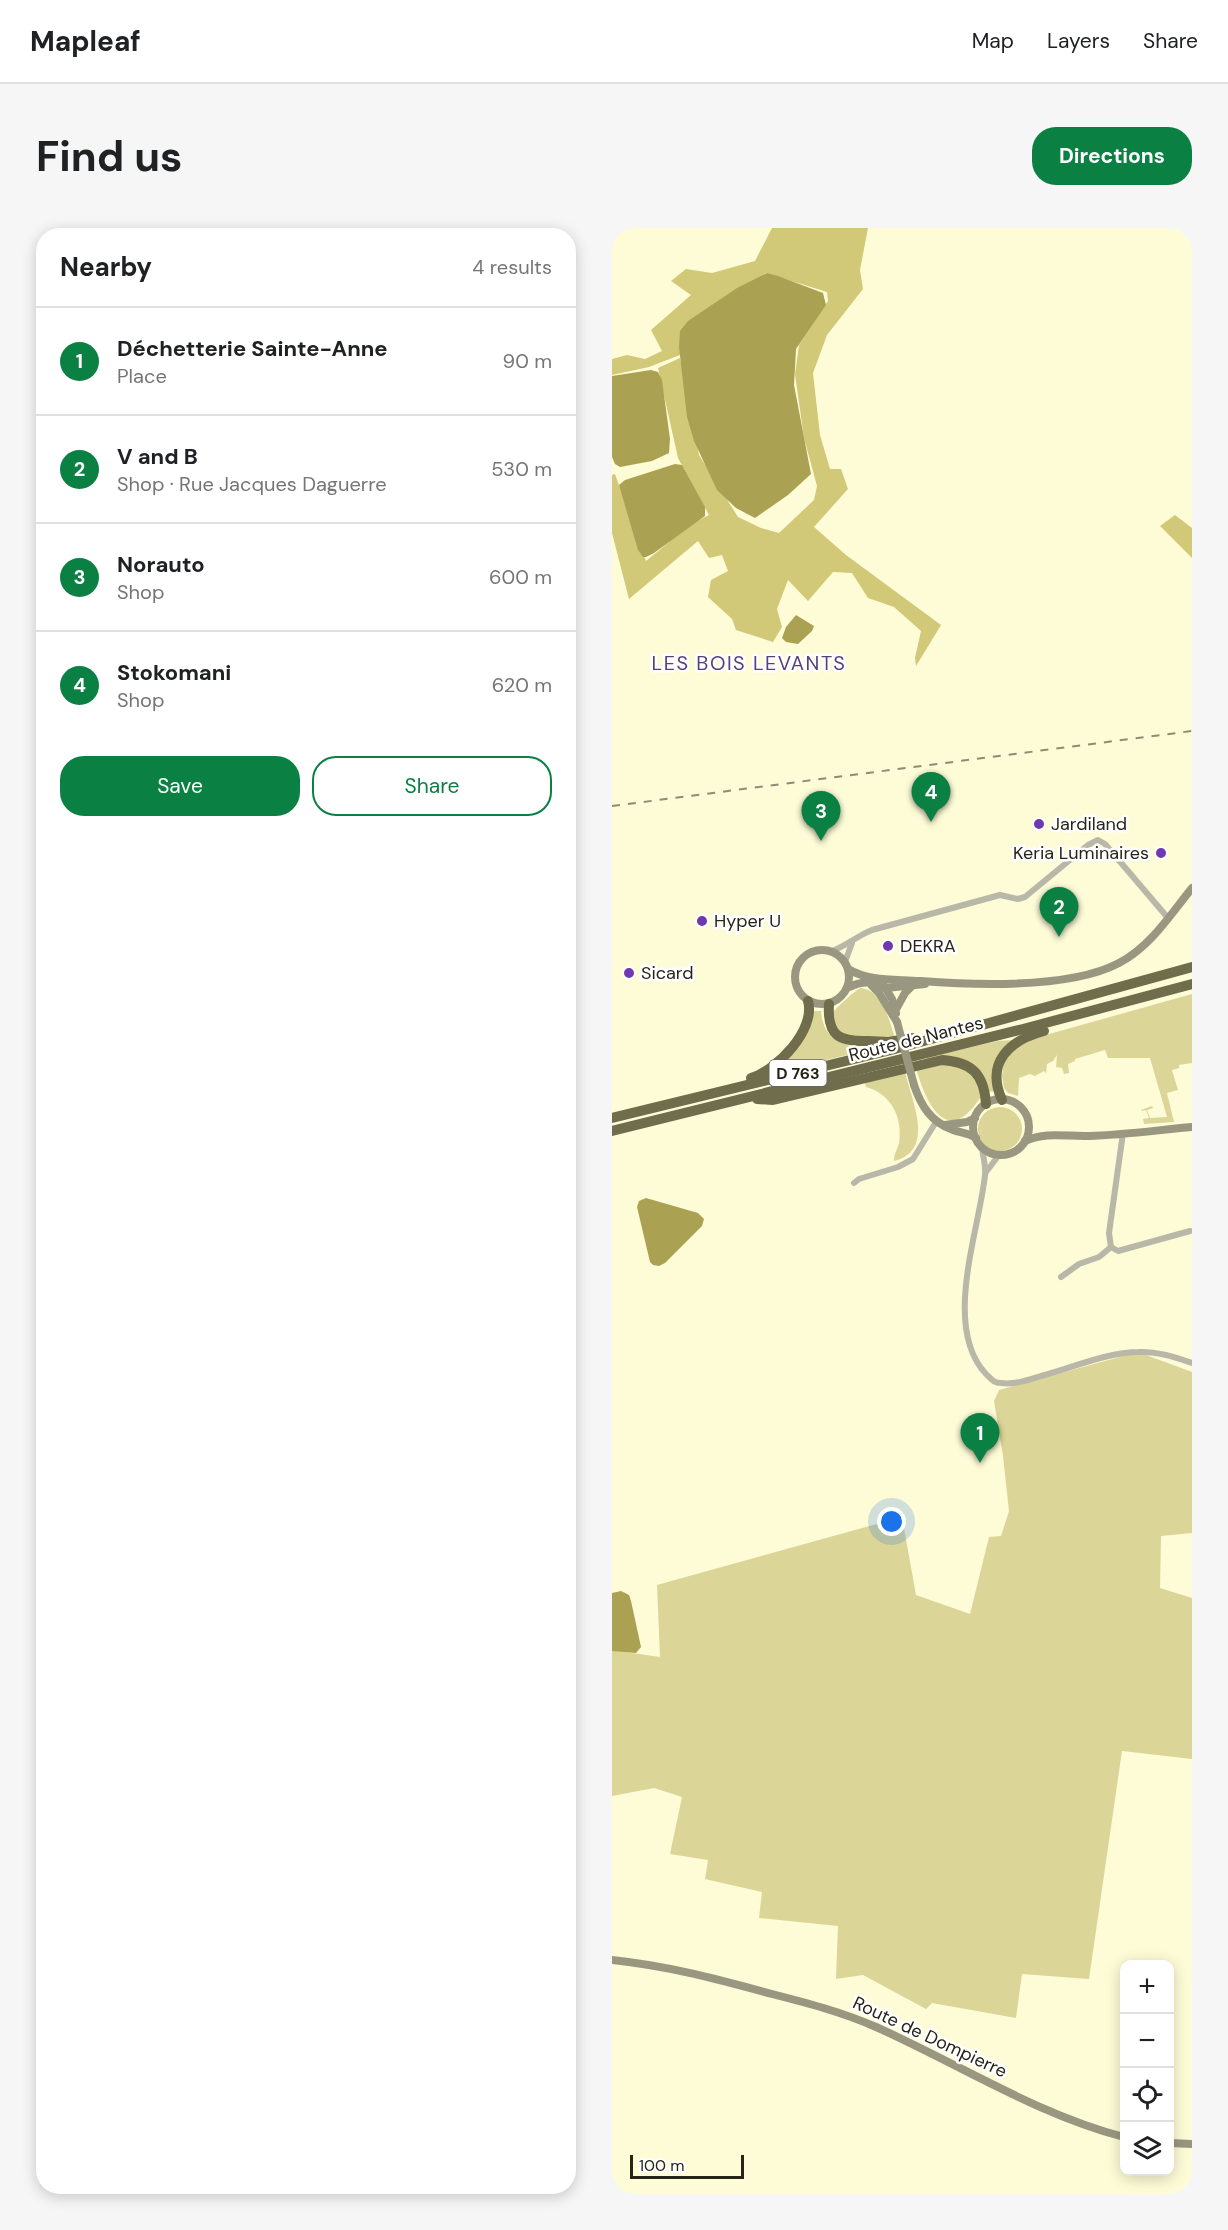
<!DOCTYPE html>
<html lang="en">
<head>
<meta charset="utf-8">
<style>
	:root { --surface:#fff; --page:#f6f6f6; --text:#202124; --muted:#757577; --line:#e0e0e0; --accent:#0b8043 }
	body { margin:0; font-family:"DM Sans",sans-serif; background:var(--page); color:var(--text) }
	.controls { position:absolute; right:18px; bottom:18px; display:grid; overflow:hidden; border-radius:12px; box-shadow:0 3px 15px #0003 }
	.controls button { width:54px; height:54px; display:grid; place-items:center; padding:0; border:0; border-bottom:2px solid var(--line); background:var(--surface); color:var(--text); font:30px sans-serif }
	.scale { position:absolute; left:18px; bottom:15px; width:114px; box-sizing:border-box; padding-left:6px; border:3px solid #262417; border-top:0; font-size:16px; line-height:21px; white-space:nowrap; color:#262417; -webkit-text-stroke:4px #fff; paint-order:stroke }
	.you { position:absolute; left:280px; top:1294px; width:21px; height:21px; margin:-15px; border:4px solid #fff; border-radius:50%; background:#1a73e8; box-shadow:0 0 0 9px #1a73e833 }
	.badge { display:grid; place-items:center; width:39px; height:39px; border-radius:50%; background:var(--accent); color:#fff; font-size:20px; font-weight:700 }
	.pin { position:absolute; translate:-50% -50px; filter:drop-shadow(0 2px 3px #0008) }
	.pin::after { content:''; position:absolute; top:32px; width:21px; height:18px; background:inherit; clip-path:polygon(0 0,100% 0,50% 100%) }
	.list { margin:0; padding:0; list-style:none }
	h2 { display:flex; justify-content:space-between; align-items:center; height:78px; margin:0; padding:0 24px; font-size:26px }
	h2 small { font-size:20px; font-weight:400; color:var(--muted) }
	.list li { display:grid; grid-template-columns:39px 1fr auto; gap:18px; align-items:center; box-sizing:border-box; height:108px; padding:0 24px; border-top:2px solid var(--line) }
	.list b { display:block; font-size:22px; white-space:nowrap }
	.list p { margin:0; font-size:20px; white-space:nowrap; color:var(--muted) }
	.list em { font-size:20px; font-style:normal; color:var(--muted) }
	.actions { display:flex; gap:12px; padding:18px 24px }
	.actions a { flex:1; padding:14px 0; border:2px solid var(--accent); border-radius:24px; text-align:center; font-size:21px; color:var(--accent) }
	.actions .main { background:var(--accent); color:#fff }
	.icon { flex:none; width:33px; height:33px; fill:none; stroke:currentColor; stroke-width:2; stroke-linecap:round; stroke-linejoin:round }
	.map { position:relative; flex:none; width:580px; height:1966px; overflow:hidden; border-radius:24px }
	header { display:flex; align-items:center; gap:36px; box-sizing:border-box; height:84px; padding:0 30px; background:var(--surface); border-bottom:2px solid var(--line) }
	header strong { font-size:28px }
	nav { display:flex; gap:33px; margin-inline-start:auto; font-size:21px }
	.intro { display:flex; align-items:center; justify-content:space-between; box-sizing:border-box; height:144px; padding:0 36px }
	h1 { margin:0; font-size:42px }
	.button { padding:15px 27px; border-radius:24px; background:var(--accent); color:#fff; font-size:21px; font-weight:700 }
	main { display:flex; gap:36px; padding:0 36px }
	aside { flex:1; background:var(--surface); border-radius:24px; box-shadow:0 3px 15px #0003 }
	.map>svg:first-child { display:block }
	.green { fill:#dcd598 }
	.forest { fill:#d1c878 }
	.water { fill:#aba152 }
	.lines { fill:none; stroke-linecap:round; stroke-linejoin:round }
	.street { stroke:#b9b7a8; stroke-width:6 }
	.secondary { stroke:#9a9781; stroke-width:8 }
	.highway { stroke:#706d4d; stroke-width:10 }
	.rail { stroke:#8e8c74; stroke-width:2; stroke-dasharray:8 8; stroke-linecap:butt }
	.secondary-bridge { stroke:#9a9781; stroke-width:8 }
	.poi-dot { fill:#6f38af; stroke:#fff; stroke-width:2 }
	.labels { text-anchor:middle; stroke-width:5; stroke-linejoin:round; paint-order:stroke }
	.shield { fill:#fff; stroke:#67665d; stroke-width:1.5 }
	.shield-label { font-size:16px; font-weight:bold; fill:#262417 }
	.poi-label { font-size:18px; fill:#262417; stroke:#fff; text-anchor:start }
	.street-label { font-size:18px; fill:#262417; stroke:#fff }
	.neighbourhood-label { font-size:20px; letter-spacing:1.5px; fill:#573f7b; stroke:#fff }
</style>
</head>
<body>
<header>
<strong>Mapleaf</strong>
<nav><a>Map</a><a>Layers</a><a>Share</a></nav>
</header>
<div class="intro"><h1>Find us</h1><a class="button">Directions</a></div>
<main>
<aside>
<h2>Nearby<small>4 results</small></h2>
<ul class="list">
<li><span class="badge">1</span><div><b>Déchetterie Sainte-Anne</b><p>Place</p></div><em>90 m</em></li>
<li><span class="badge">2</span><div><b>V and B</b><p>Shop · Rue Jacques Daguerre</p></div><em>530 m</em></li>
<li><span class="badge">3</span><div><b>Norauto</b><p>Shop</p></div><em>600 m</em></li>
<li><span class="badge">4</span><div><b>Stokomani</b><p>Shop</p></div><em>620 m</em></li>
</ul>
<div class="actions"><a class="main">Save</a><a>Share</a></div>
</aside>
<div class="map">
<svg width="580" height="1966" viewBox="0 0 580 1966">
	<rect width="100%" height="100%" fill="#fefbd7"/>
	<g class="green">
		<path d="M249,760c22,3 28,32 34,50l-33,3 -27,-12 -1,-18c5,-5 21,-21 27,-23z"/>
		<path d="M580,766v69l-13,2v3l-7,2 6,20 -11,3 7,29 -30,2 -1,-5 6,-1 -3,-8 -5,1v-1l11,-4 1,2 -6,2 3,8 17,-1 -17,-59h-42l-3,-8 -30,9v2l-7,3 1,9 -5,1 -2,-6 -6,-1 1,-12 -4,6 -6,3 -1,10 -2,-3 -9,5 -5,-2 -11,4 -1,18 -10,-3 -4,-5 -2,-12 2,-14 6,-11 25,-13z"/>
		<path d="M202,783h7c2,24 15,33 37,36l2,5 -81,19 2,-7 31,-41z"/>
		<path d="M401,812l-7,6 -11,45 -6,1 -7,-17 -57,-17 73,-17z"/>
		<path d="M336,836c23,7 26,9 34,31 -33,53 -55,13 -66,-27z"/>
		<path d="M293,844c7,29 31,79 -11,89 0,-7 3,-11 5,-18 4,-26 -8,-49 -33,-56l-1,-4z"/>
		<circle cx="388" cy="901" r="22"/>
		<path d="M526,1124l54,20v161l-31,3 -1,52 32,10v161l-70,-8 -33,228 -67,-5 -6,44 -84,-15 -6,6 -63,-34 -27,4 2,-53 -79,-8 3,-26 -57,-13 3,-19 -38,-6 12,-57 -28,-9 -42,8v-146l48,7 -3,-72 245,-68 14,78 54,19 19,-77 12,-1 8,-25 -6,-55 -9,-55 5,-11z"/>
	</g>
	<g class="forest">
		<path d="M160,0h96l-8,42 3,19 -36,46 -14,38 7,62 10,34h11l7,20 -34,38 32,28 95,70 -25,41 -1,-8 6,-27 -27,-24 -26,-9 -16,-25 -19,-1 -25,29 -20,-21 -11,29 5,18 -9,15 -37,-12 -4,-11 -24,-22 3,-17 17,-9 -6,-16 -13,3 -11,-17 -69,58 -17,-66v-58l3,-1 31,87 44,-36 19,-10 -31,-57 -20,-90 22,-10 19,97 39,62 23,11 18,5 35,-33 3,-14 -13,-48 -9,-64 4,-29 29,-44 -1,-9 -61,-19 -86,60v22l-31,12 -37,8v-16l15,-4 18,4 17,-8 -11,-21 40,-35 -20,-14 15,-12 26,4 43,-12z"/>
		<path d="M563,287l17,13v30l-32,-32z"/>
	</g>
	<g class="water">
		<path d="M155,45l11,3 45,17 3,12 -30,44 -2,36 17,89 -23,21 -33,23 -19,-10 -19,-18 -23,-49 -7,-24 -8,-70 1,-16 8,-10 49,-33z"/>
		<path d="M39,142l7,2 4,8 8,59 -1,14 -17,8 -32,6 -5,-3 -3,-7v-81z"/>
		<path d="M63,236l7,1 23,42v9l-51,37 -8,4h-3l-5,-7 -19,-65 6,-5z"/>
		<path d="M184,387l18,11 -2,5 -14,13 -12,-2 -4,-4 4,-11z"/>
		<path d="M34,970l52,15 6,6 -2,7 -37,37 -6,3 -6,-1 -3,-3 -13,-55 2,-6z"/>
		<path d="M9,1363l8,4 2,6 10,46 -5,6 -24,-2v-58z"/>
	</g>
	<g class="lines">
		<g class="street">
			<path d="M220,723c14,-5 25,-15 40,-21l128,-35 18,4 7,-2 63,-52 10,-5 7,4 63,74"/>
			<path d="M233,734l7,-19"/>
			<path d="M370,920c1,9 4,18 3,27 -6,57 -43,152 1,199 5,5 8,9 15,9 13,2 27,-3 40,-7 30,-8 67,-24 98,-24 17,-1 37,5 53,11"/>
			<path d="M374,944l13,-17"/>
			<path d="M242,955l5,-4 39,-12 15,-8 23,-37"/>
			<path d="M499,1019l-2,-14 14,-100"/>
			<path d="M499,1019l7,4 72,-20"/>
			<path d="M449,1049l18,-13 20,-7 12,-10"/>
		</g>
		<g class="secondary">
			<circle cx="210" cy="749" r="27"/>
			<path d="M236,741c22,13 47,10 72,12 54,4 150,8 199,-18 32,-17 51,-48 73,-75"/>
			<path d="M271,756l9,15 4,14"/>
			<path d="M260,758l7,7 18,29"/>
			<path d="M235,760c8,-4 16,-7 25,-5 5,1 8,4 14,5l39,-4"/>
			<path d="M283,783l10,-18 6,-6"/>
			<path d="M302,857c7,21 17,37 39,45 8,3 15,3 23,8"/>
			<circle cx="389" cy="899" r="28"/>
			<path d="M333,897l22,-3 8,-4"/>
			<path d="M413,913c22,-10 42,-4 64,-5 35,-1 69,-6 103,-9"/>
			<path d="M0,1732c57,6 105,19 160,34 35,9 70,18 104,33 83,37 160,87 248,110"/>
			<path d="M558,1915l22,1"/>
		</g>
		<g class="highway">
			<path d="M217,776c-2,32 10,38 40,37 6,0 13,1 19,1 8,-1 16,-3 24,-4"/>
			<path d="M139,850c26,-8 65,-48 57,-77"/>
			<path d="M145,871l16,1 169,-40c30,2 42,14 44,44"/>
			<path d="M390,872c-17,-38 8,-60 42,-69"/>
			<path d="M0,890l279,-68 301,-83"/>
			<path d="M0,903l411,-102 169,-45"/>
		</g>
		<path class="rail" d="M0,578l580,-75"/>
		<path class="secondary-bridge" d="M285,794l17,63"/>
	</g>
	<g class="poi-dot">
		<circle cx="427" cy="596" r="6"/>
		<circle cx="549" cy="625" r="6"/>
		<circle cx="90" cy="693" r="6"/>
		<circle cx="276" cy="718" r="6"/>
		<circle cx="17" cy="745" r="6"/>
	</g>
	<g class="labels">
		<rect class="shield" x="157.5" y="832" width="57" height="26" rx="4.5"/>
		<g class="shield-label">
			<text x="186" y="851">D 763</text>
		</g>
		<g class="poi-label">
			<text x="439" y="602">Jardiland</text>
			<text x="537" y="631" text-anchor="end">Keria Luminaires</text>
			<text x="102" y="699">Hyper U</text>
			<text x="288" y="724">DEKRA</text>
			<text x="29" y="751">Sicard</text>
		</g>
		<g class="street-label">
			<text transform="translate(304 811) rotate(-14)" y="6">Route de Nantes</text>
			<text transform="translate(318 1809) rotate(25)" y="6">Route de Dompierre</text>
		</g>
		<g class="neighbourhood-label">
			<text x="137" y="442">LES BOIS LEVANTS</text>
		</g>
	</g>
</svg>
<div class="controls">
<button>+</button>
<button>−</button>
<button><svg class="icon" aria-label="locate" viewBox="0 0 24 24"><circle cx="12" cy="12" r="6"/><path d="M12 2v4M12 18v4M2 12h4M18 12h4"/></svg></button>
<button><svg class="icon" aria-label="layers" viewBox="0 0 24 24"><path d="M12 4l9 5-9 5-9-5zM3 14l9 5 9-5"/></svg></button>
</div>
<div class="scale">100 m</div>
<div class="you"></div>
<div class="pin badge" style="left:368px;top:1235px">1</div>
<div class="pin badge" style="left:447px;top:709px">2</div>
<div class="pin badge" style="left:209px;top:613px">3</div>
<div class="pin badge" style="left:319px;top:594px">4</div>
</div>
</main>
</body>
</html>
